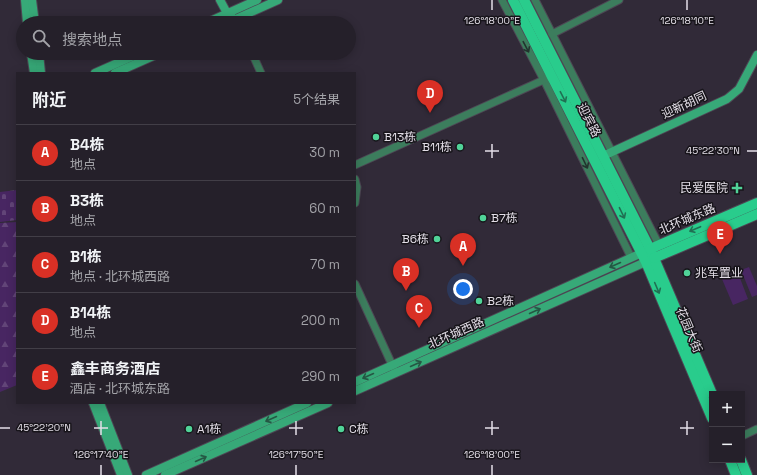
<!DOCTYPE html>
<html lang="zh">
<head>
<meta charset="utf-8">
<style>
	:root { --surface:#25202a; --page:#312d36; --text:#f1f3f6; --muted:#a3a3a8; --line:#423e47; --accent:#d93025 }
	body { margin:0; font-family:"Space Grotesk","Noto Sans SC",sans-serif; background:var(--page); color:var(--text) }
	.controls { position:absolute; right:12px; bottom:12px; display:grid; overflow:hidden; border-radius:0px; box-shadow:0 2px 10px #0003 }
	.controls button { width:36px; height:36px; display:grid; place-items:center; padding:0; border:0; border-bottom:1px solid var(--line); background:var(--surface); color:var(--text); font:20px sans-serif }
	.you { position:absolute; left:463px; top:289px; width:14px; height:14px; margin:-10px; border:3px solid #fff; border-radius:50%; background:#1a73e8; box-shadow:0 0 0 6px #1a73e833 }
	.badge { display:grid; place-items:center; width:26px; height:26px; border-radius:50%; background:var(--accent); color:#fff; font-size:13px; font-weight:700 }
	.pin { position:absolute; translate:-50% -33px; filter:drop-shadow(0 1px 2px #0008) }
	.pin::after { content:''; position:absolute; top:21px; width:14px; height:12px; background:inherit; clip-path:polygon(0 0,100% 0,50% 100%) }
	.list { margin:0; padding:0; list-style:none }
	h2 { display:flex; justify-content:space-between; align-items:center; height:52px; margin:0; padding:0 16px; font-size:17px }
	h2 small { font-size:13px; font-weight:400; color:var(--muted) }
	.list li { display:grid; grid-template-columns:26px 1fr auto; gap:12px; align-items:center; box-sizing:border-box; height:56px; padding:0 16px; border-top:1px solid var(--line) }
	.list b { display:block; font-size:15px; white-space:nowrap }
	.list p { margin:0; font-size:13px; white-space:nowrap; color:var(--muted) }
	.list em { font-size:13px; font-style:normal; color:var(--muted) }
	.icon { flex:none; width:22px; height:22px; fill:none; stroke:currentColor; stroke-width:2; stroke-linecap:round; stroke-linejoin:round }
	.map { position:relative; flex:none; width:757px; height:475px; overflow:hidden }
	.search { position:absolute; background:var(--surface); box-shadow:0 2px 10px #0003; left:16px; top:16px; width:340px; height:44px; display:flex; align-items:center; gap:10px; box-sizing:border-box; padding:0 14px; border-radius:22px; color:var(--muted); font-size:15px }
	.panel { position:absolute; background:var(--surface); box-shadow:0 2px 10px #0003; left:16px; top:72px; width:340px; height:332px; border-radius:0px }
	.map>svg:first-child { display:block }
	.forest { fill:url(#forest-firs) }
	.cemetery { fill:url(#cemetery-stones) }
	.pitch { fill:#482662 }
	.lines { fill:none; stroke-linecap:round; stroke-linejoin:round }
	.street-casing { stroke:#4d4754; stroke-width:9 }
	.secondary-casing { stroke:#4d4754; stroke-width:10 }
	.primary-casing { stroke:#4d4754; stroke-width:12 }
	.street { stroke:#3c7d5d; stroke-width:7 }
	.secondary { stroke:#37a978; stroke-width:8 }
	.primary { stroke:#29cc8c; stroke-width:10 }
	.oneway { stroke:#22342e }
	.oneway2 { stroke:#207053 }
	.oneway3 { stroke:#255744 }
	.ticks { fill:none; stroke:#e3dee7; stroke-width:1.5 }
	.poi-dot { fill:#50d398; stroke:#17141a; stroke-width:1.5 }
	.labels { text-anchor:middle; stroke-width:3; stroke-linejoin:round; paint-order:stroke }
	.street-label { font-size:12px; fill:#e3dee7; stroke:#17141a }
	.poi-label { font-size:12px; fill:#e3dee7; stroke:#17141a; text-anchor:start }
	.ticks-label { font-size:10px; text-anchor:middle; fill:#e3dee7; stroke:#17141a; stroke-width:3; stroke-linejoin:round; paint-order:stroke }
</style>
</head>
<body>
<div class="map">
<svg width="757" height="475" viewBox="0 0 757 475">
	<defs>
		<pattern id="forest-firs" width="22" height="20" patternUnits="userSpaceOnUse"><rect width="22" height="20" fill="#482662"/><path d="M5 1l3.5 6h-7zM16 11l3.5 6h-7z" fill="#624578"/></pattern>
		<pattern id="cemetery-stones" width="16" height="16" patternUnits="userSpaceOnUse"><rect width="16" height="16" fill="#482662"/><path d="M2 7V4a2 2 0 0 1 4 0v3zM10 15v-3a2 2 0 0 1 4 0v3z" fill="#624578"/></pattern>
	</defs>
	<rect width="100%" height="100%" fill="#312a38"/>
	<path class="forest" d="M17,222v163l-17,7v-169z"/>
	<path class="cemetery" d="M17,190v30l-17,2v-30z"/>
	<g class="pitch">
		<path d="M749,267l8,19v9l-5,2 -11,-27z"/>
		<path d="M738,273l10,26 -15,6 -11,-26z"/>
	</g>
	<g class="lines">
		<g class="street-casing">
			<g id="street">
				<path d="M502,0l42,80 87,177"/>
				<path d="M535,0l124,245"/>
				<path d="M552,34l67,-34"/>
				<path d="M252,53l9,20"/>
				<path d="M355,165l193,-87"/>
				<path d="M355,179l2,8 -2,16"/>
				<path d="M355,284l39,85"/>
				<path d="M742,436l15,-7"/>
			</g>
		</g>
		<g class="secondary-casing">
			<g id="secondary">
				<path d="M25,0l2,23"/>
				<path d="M32,0l3,23"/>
				<path d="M220,0l7,13 4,2"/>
				<path d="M206,23l51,-23"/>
				<path d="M227,23l51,-23"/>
				<path d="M31,53l3,20"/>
				<path d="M39,53l2,20"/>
				<path d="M95,73l45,-20"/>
				<path d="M115,73l45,-20"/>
				<path d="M603,156l124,-57 12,-10 18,-34"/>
				<path d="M355,382l291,-131"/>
				<path d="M355,391l295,-131"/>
				<path d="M93,403l28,72"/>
				<path d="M100,403l28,72"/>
				<path d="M146,475l161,-72"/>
				<path d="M165,475l163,-72"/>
			</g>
		</g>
		<g class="primary-casing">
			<g id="primary">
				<path d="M513,0l133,262 66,156"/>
				<path d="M524,0l126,249 62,145"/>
				<path d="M650,249l107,-46"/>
				<path d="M654,258l103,-44"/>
				<path d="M730,460l6,15"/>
				<path d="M741,460l6,15"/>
			</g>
		</g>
		<use href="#street" class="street"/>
		<use href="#secondary" class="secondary"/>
		<use href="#primary" class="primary"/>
	</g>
	<defs><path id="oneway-shaft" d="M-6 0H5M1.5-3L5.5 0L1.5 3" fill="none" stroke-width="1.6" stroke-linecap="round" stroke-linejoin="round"/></defs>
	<g class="oneway">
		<use href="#oneway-shaft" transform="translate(526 47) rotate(62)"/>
		<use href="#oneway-shaft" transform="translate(585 163) rotate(64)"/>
	</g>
	<g class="oneway2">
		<use href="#oneway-shaft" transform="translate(563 97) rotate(63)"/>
		<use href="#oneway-shaft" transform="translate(622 213) rotate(64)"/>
		<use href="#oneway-shaft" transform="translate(695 229) rotate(157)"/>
		<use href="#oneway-shaft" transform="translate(657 288) rotate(67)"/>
	</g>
	<g class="oneway3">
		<use href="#oneway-shaft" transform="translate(615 265) rotate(156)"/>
		<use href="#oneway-shaft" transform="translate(535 311) rotate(-24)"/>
		<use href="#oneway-shaft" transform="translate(416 364) rotate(-24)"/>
		<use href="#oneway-shaft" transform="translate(368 376) rotate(156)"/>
		<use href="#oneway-shaft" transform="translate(271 419) rotate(156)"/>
		<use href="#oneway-shaft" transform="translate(201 459) rotate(-24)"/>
	</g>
	<path class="ticks" d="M492,0v10M687,0v10M492,144v14M485,151h14M747,151h10M101,421v14M296,421v14M492,421v14M687,421v14M0,428h10M94,428h14M289,428h14M485,428h14M680,428h14M101,465v10M296,465v10M492,465v10"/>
	<g class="poi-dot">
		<circle cx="376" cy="137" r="4"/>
		<circle cx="460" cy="147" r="4"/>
		<path d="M735 182h4v4h4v4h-4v4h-4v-4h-4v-4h4z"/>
		<circle cx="483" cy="218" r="4"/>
		<circle cx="437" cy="239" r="4"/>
		<circle cx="687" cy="273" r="4"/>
		<circle cx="479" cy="301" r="4"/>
		<circle cx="189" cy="429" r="4"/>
		<circle cx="341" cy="429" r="4"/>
	</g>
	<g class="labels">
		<g class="street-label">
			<text transform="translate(684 105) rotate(-25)" y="4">迎新胡同</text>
			<text transform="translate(589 120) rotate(63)" y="4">迎宾路</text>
			<text transform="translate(687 219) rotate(-23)" y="4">北环城东路</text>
			<text transform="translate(689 330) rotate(67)" y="4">花园大街</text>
			<text transform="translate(456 333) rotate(-24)" y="4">北环城西路</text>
		</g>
		<g class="poi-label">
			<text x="384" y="141">B13栋</text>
			<text x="452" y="151" text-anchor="end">B11栋</text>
			<text x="728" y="192" text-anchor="end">民爱医院</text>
			<text x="491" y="222">B7栋</text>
			<text x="429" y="243" text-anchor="end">B6栋</text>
			<text x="695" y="277">兆军置业</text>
			<text x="487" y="305">B2栋</text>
			<text x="197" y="433">A1栋</text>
			<text x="349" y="433">C栋</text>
		</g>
	</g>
	<g class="ticks-label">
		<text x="492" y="24">126°18'00"E</text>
		<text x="687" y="24">126°18'10"E</text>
		<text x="713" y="154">45°22'30"N</text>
		<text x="44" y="431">45°22'20"N</text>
		<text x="101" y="458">126°17'40"E</text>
		<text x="296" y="458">126°17'50"E</text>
		<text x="492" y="458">126°18'00"E</text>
	</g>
</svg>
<div class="controls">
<button>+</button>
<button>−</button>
</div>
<div class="you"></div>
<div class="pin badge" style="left:463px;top:266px">A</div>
<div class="pin badge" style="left:406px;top:291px">B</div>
<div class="pin badge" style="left:419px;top:328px">C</div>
<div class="pin badge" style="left:430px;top:113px">D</div>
<div class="pin badge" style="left:720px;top:254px">E</div>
<div class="search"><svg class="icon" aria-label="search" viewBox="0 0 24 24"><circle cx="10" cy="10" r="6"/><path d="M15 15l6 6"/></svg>搜索地点</div>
<section class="panel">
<h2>附近<small>5个结果</small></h2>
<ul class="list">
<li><span class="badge">A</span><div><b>B4栋</b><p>地点</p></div><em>30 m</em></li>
<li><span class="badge">B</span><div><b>B3栋</b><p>地点</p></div><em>60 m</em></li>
<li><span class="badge">C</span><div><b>B1栋</b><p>地点 · 北环城西路</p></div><em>70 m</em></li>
<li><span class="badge">D</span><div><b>B14栋</b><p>地点</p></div><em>200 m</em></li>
<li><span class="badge">E</span><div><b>鑫丰商务酒店</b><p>酒店 · 北环城东路</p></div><em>290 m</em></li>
</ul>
</section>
</div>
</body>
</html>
